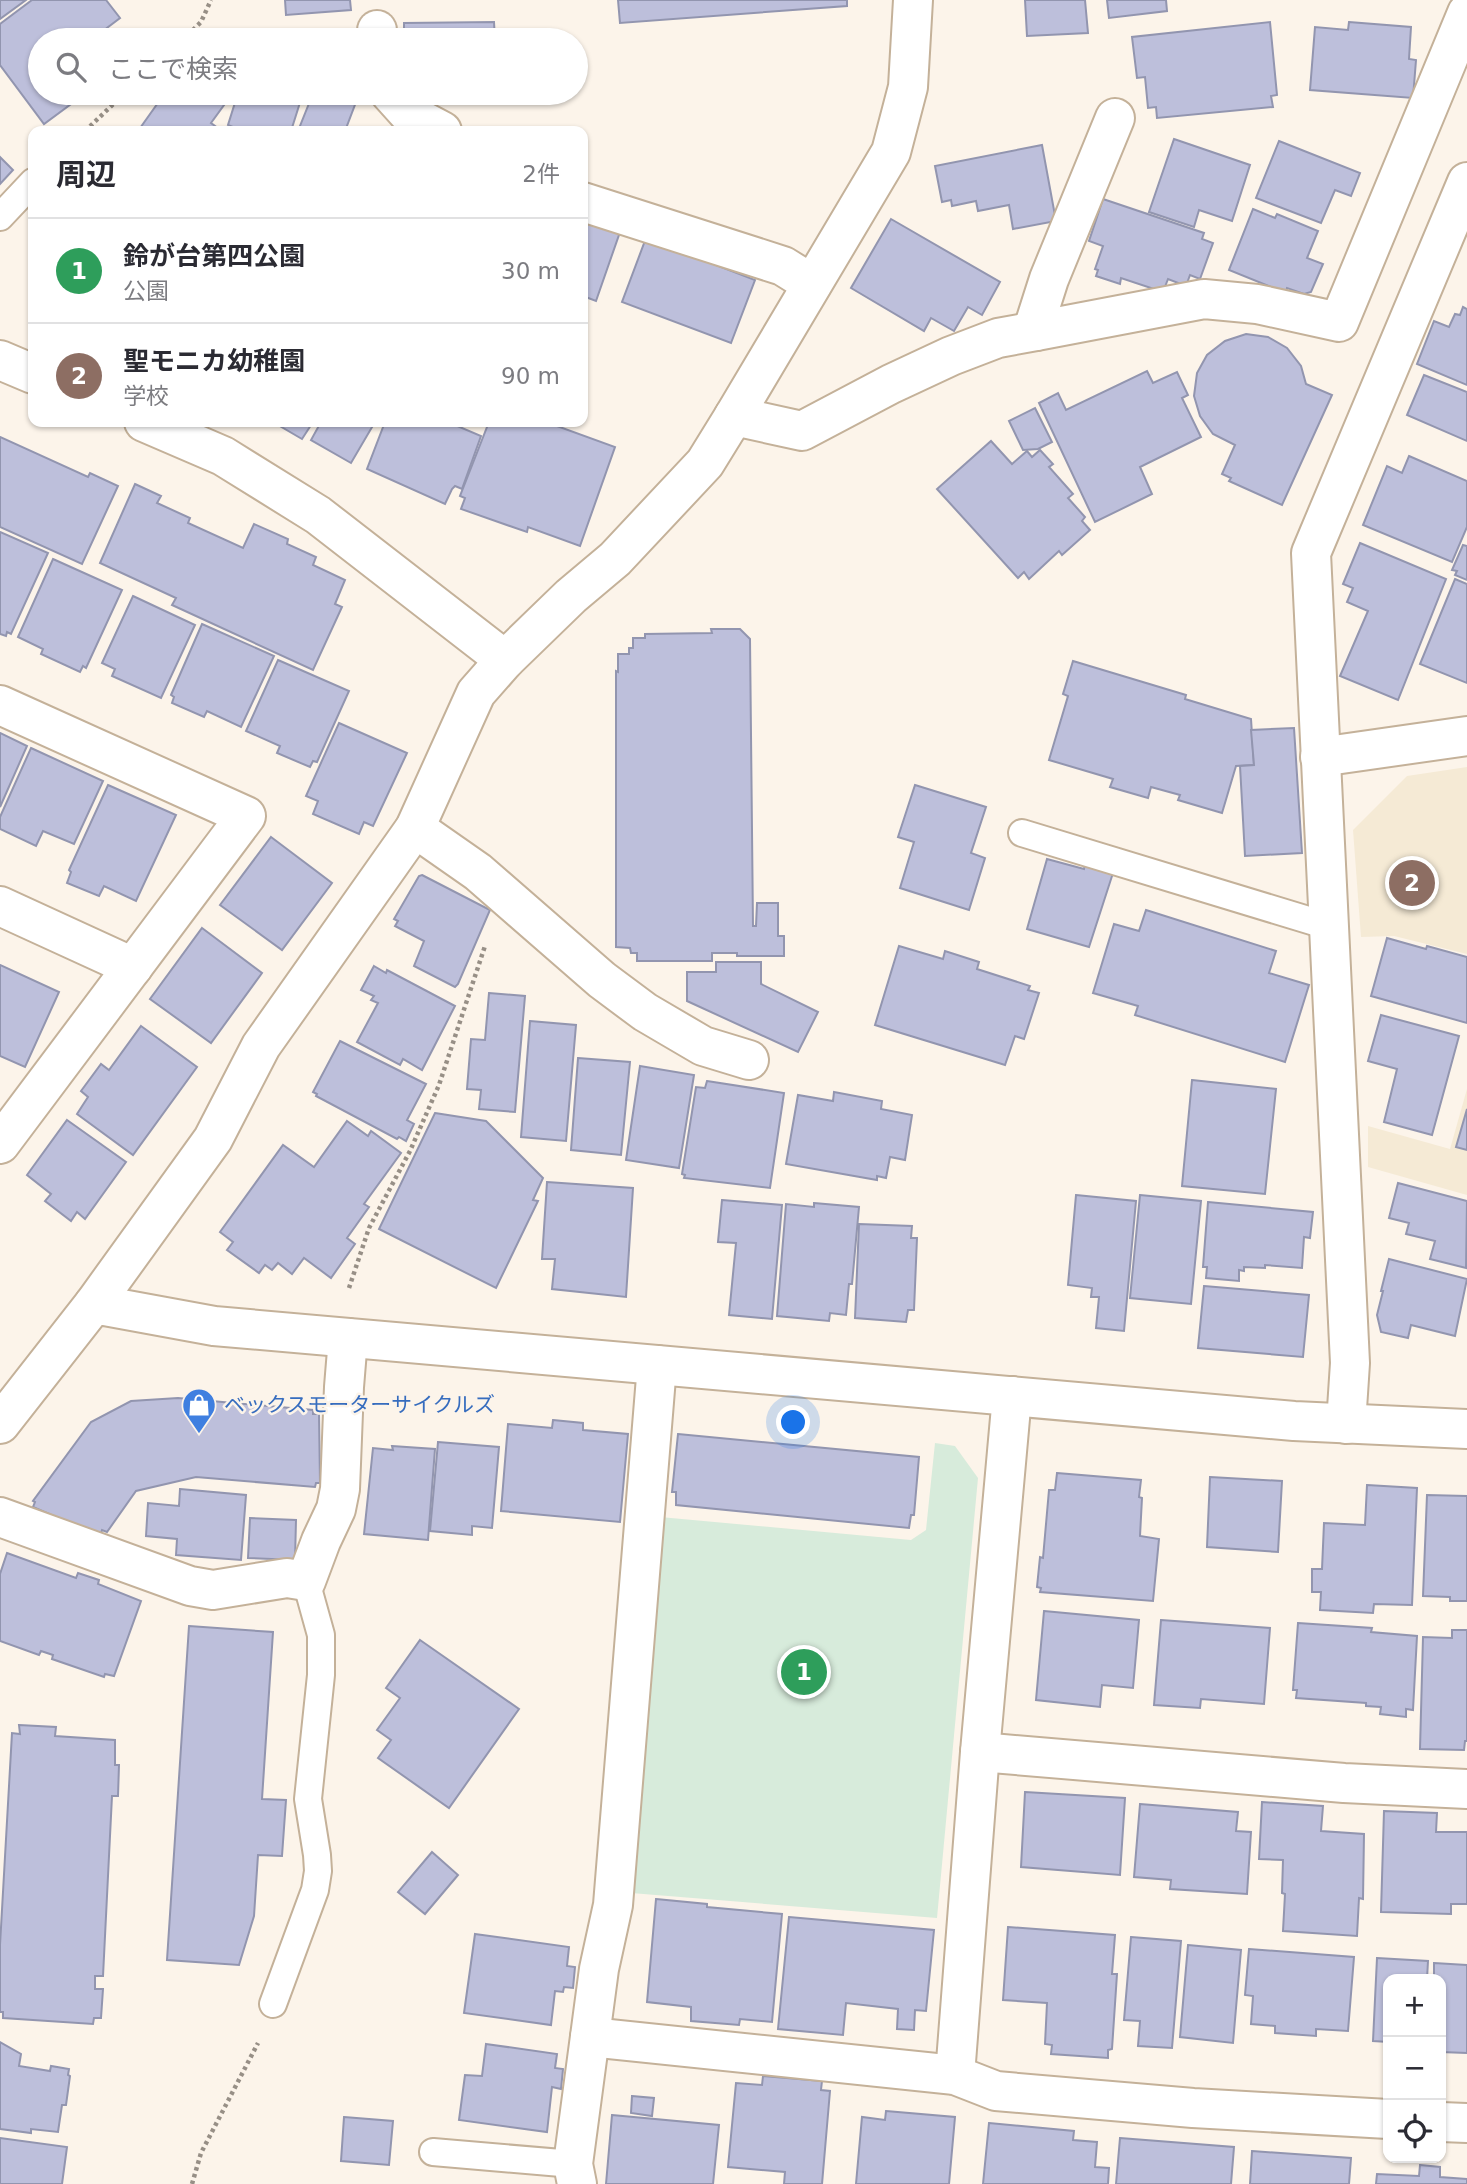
<!DOCTYPE html>
<html lang="ja">
<head>
<meta charset="utf-8">
<style>
	:root { --surface:#fff; --page:#f7f7f7; --text:#2b2b33; --muted:#7c7c81; --line:#e1e1e2; --accent:#ea580c }
	body { margin:0; font-family:"DejaVu Sans","Noto Sans JP",sans-serif; background:var(--page); color:var(--text) }
	.controls { position:absolute; right:21px; bottom:21px; display:grid; overflow:hidden; border-radius:14px; box-shadow:0 2px 5px #0004 }
	.controls button { width:63px; height:63px; display:grid; place-items:center; padding:0; border:0; border-bottom:2px solid var(--line); background:var(--surface); color:var(--text); font:35px sans-serif }
	.you { position:absolute; left:794px; top:1423px; width:24px; height:24px; margin:-18px; border:5px solid #fff; border-radius:50%; background:#1a73e8; box-shadow:0 0 0 10px #1a73e833 }
	.badge { display:grid; place-items:center; width:46px; height:46px; border-radius:50%; background:var(--accent); color:#fff; font-size:23px; font-weight:700 }
	.pin { position:absolute; translate:-50% -50%; border:4px solid #fff; box-shadow:0 2px 7px #0006 }
	.list { margin:0; padding:0; list-style:none }
	h2 { display:flex; justify-content:space-between; align-items:center; height:91px; margin:0; padding:0 28px; font-size:30px }
	h2 small { font-size:23px; font-weight:400; color:var(--muted) }
	.list li { display:grid; grid-template-columns:46px 1fr auto; gap:21px; align-items:center; box-sizing:border-box; height:105px; padding:0 28px; border-top:2px solid var(--line) }
	.list b { display:block; font-size:26px; white-space:nowrap }
	.list p { margin:0; font-size:23px; white-space:nowrap; color:var(--muted) }
	.list em { font-size:23px; font-style:normal; color:var(--muted) }
	.icon { flex:none; width:38px; height:38px; fill:none; stroke:currentColor; stroke-width:2; stroke-linecap:round; stroke-linejoin:round }
	.map { position:relative; flex:none; width:1467px; height:2184px; overflow:hidden }
	.search { position:absolute; background:var(--surface); box-shadow:0 2px 5px #0004; left:28px; top:28px; width:560px; height:77px; display:flex; align-items:center; gap:18px; box-sizing:border-box; padding:0 24px; border-radius:38px; color:var(--muted); font-size:26px }
	.panel { position:absolute; background:var(--surface); box-shadow:0 2px 5px #0004; left:28px; top:126px; width:560px; height:301px; border-radius:14px }
	.map>svg:first-child { display:block }
	.education { fill:#f5ead5 }
	.green { fill:#d7ebdb }
	.building { fill:#bdbfdb; stroke:#9295af; stroke-width:2 }
	.lines { fill:none; stroke-linecap:round; stroke-linejoin:round }
	.lane-casing { stroke:#c4b199; stroke-width:30 }
	.street-casing { stroke:#c4b199; stroke-width:42 }
	.secondary-casing { stroke:#c4b199; stroke-width:42 }
	.path { stroke:#978f86; stroke-width:4.5; stroke-dasharray:3.5 3.5; stroke-linecap:butt }
	.lane { stroke:#fff; stroke-width:26 }
	.street { stroke:#fff; stroke-width:38 }
	.secondary { stroke:#fff; stroke-width:38 }
	.labels { text-anchor:middle; stroke-width:5; stroke-linejoin:round; paint-order:stroke }
	.shop-label { font-size:21px; fill:#366cbe; stroke:#fcf4ea; text-anchor:start }
</style>
</head>
<body>
<div class="map">
<svg width="1467" height="2184" viewBox="0 0 1467 2184">
	<rect width="100%" height="100%" fill="#fcf4ea"/>
	<g class="education">
		<path d="M1467,767v187l-73,-18 -33,1 -8,-107 54,-54z"/>
		<path d="M1467,1089v106l-99,-28v-41l82,23z"/>
	</g>
	<path class="green" d="M935,1443l20,3 23,32 -41,440 -306,-25 29,-376 251,23 15,-10z"/>
	<g class="building">
		<path d="M0,0h26l-26,19z"/>
		<path d="M32,0h74l14,18 -29,22h-51v53h46l-42,31 -44,-59v-41z"/>
		<path d="M285,0h65l1,10 -65,5z"/>
		<path d="M618,0h229v6l-227,17z"/>
		<path d="M1025,0h60l3,33 -61,3z"/>
		<path d="M1107,0h59l1,11 -58,7z"/>
		<path d="M494,22l1,18h-91v-17z"/>
		<path d="M1270,22l7,73 -6,1 2,11 -116,11 -1,-11 -8,1 -3,-31 -8,1 -5,-41z"/>
		<path d="M1349,22l62,5 -2,32 7,1 -3,38 -103,-8 5,-63 33,3z"/>
		<path d="M165,93h65l2,1 -21,29 11,8h-84z"/>
		<path d="M238,93h65l-12,38h-60l2,-4 -5,-2z"/>
		<path d="M331,93l25,9 -11,29h-47l14,-35 15,5z"/>
		<path d="M1174,139l76,26 -18,56 -33,-11 -5,17 -45,-15z"/>
		<path d="M1279,141l81,32 -9,23 -16,-6 -14,33 -65,-25z"/>
		<path d="M1042,145l14,76 -43,8 -4,-24 -31,6 -2,-10 -24,5 -1,-6 -9,2 -7,-36z"/>
		<path d="M0,157l13,13 -13,14z"/>
		<path d="M1103,199l101,34 -2,6 11,4 -13,36 -10,-4 -4,11 -18,-7 -5,13 -42,-14 -1,6 -24,-8 2,-6 -3,-1 8,-23 -14,-5z"/>
		<path d="M1253,209l22,9 2,-4 41,17 -11,27 16,6 -12,28 -7,2 -17,-6 -1,5 -57,-23z"/>
		<path d="M583,219l37,13 -24,69 -13,-5z"/>
		<path d="M891,219l109,63 -18,33 -14,-8 -14,24 -23,-13 -7,13 -73,-43z"/>
		<path d="M646,238l109,42 -24,63 -109,-41z"/>
		<path d="M1463,307l4,2v76l-50,-21 17,-43 15,6 6,-13 5,1z"/>
		<path d="M1246,334l22,3 19,11 14,18 5,18 26,11 -50,110 -53,-24 2,-3 -9,-4 13,-29 -22,-11 -13,-18 -6,-20 3,-23 10,-18 18,-14z"/>
		<path d="M1147,371l6,12 24,-11 11,23 -6,3 19,39 -61,30 12,27 -57,28 -56,-119 19,-10 8,17z"/>
		<path d="M1424,375l43,17v49l-60,-26z"/>
		<path d="M1035,408l17,34 -14,7 -15,1 -14,-29z"/>
		<path d="M273,422h40l-11,17z"/>
		<path d="M321,422h54l-24,41 -40,-23z"/>
		<path d="M385,422h63l33,14 -19,53 -7,-3 -3,3 -7,15 -78,-35z"/>
		<path d="M489,422h57l69,25 -35,99 -52,-19 -1,5 -66,-23 4,-11 -5,-2z"/>
		<path d="M0,437l88,40 2,-4 28,13 -36,78 -82,-37z"/>
		<path d="M991,441l21,23 15,-13 5,6 8,-7 13,14 -4,3 24,27 -5,4 17,19 -3,4 8,9 -28,25 -3,-4 -30,28 -5,-7 -6,6 -81,-89z"/>
		<path d="M1409,456l58,25v46l-15,35 -89,-37 24,-59 15,7z"/>
		<path d="M135,484l26,12 -4,7 33,15 -2,5 55,25 11,-24 34,15 -1,5 29,13 -3,8 32,15 -10,24 7,3 -29,63 -141,-65 4,-7 -76,-35z"/>
		<path d="M0,532l48,21 -37,81 -4,-2 -1,4 -6,-2z"/>
		<path d="M1360,543l86,36 -48,121 -58,-24 28,-65 -21,-9 6,-14 -10,-4z"/>
		<path d="M1463,545l4,1v34l-12,-5 2,-4 -5,-1z"/>
		<path d="M53,559l69,31 -36,78 -3,-2 -3,6 -39,-18 2,-5 -25,-12z"/>
		<path d="M1455,579l12,5v99l-47,-19z"/>
		<path d="M133,596l62,29 -34,73 -49,-22 3,-7 -13,-6z"/>
		<path d="M202,624l72,32 -33,71 -34,-16 -3,6 -32,-14 2,-6 -3,-2z"/>
		<path d="M711,629h29l10,10 3,287h3l1,-23h21v33h6v20h-47v-3h-25v8h-75v-8h-6l-1,-5 -14,-1v-276l2,1v-18h11v-6h4v-10h12v-4l67,-1z"/>
		<path d="M278,660l71,31 -32,71 -4,-1 -3,6 -33,-14 3,-7 -34,-15z"/>
		<path d="M1073,661l113,34 -1,4 66,20 3,46 -18,1 -14,47 -44,-13 2,-5 -29,-8 -3,11 -38,-11 3,-8 -64,-19 19,-64 -5,-2z"/>
		<path d="M339,723l68,30 -34,73 -9,-4 -5,12 -46,-20 5,-13 -12,-5z"/>
		<path d="M1294,728l8,125 -57,3 -5,-90 14,-1 -3,-35z"/>
		<path d="M0,733l27,13 -27,61z"/>
		<path d="M31,748l72,33 -29,63 -31,-13 -7,15 -36,-17v-12z"/>
		<path d="M108,785l68,30 -40,86 -32,-15 -5,10 -32,-13 4,-11 -2,-2z"/>
		<path d="M915,785l71,22 -15,46 14,5 -16,52 -69,-22 14,-46 -16,-5z"/>
		<path d="M271,837l61,46 -50,67 -62,-45z"/>
		<path d="M1047,859l37,10 1,-5 28,9 -24,74 -62,-18z"/>
		<path d="M422,875l68,35 -32,74 -3,3 -41,-21 10,-25 -29,-15 3,-5 -4,-2 25,-43z"/>
		<path d="M1146,910l130,41 -7,22 40,12 -24,77 -150,-47 3,-9 -45,-13 21,-69 25,7z"/>
		<path d="M202,928l60,45 -51,70 -61,-44z"/>
		<path d="M1387,938l39,11 1,-3 40,11v66l-96,-27z"/>
		<path d="M899,946l44,13 2,-8 34,11 -2,7 53,17 -2,4 11,3 -15,46 -9,-3 -10,29 -130,-40z"/>
		<path d="M716,962h45v22l57,28 -20,40 -111,-51v-29h29z"/>
		<path d="M0,965l59,27 -34,75 -25,-11z"/>
		<path d="M374,966l12,7 1,-3 68,36 -33,64 -19,-11 -3,6 -43,-23 21,-39 -7,-3 3,-4 -13,-6z"/>
		<path d="M489,993l36,3 -10,116 -36,-3 2,-19 -14,-1 4,-50 14,1z"/>
		<path d="M1381,1015l78,21 -27,99 -48,-13 13,-53 -29,-8z"/>
		<path d="M530,1021l46,4 -10,116 -45,-4z"/>
		<path d="M141,1026l56,41 -64,88 -56,-41 11,-17 -7,-6 20,-27 8,6z"/>
		<path d="M340,1041l86,43 -19,36 7,4 -8,17 -7,-4 -2,2 -81,-43 1,-2 -4,-2z"/>
		<path d="M578,1058l52,4 -9,93 -50,-5z"/>
		<path d="M640,1066l54,9 -15,93 -53,-8z"/>
		<path d="M1192,1080l84,9 -11,105 -83,-8z"/>
		<path d="M707,1081l77,12 -14,95 -86,-10 1,-3 -3,-1 14,-87 9,1z"/>
		<path d="M834,1092l48,9 -1,8 31,6 -7,45 -15,-3 -4,21 -9,-2v4l-91,-16 12,-69 35,6z"/>
		<path d="M1467,1109v41l-11,-3z"/>
		<path d="M435,1113l51,8 57,57 -10,22 5,1 -42,87 -117,-59z"/>
		<path d="M67,1120l59,42 -41,57 -8,-7 -6,9 -26,-20 6,-7 -24,-19z"/>
		<path d="M347,1121l21,15 3,-5 30,22 -37,51 5,3 -22,31 8,6 -24,34 -27,-20 -12,16 -14,-11 -6,7 -7,-5 -6,8 -32,-23 6,-8 -13,-10 63,-87 31,22z"/>
		<path d="M547,1182l86,6 -7,109 -74,-8 3,-30h-13z"/>
		<path d="M1398,1183l69,18 -1,67 -36,-9 5,-18 -29,-7 3,-11 -20,-5z"/>
		<path d="M1076,1195l60,6 -12,130 -28,-3 3,-31h-8l1,-9 -24,-3z"/>
		<path d="M1140,1195l61,6 -10,103 -61,-6z"/>
		<path d="M722,1200l60,5 -10,114 -43,-4 7,-72 -18,-1z"/>
		<path d="M1208,1202l105,10 -3,26 -6,-1 -2,31 -37,-3v3l-21,-1v4l-5,-1v11l-33,-3 1,-11h-4z"/>
		<path d="M814,1203l45,4 -7,77h-3l-3,31 -16,-2 -1,8 -52,-5 9,-112 28,3z"/>
		<path d="M859,1224l53,2 -1,12h6l-3,72h-6l-2,12 -51,-4z"/>
		<path d="M1389,1259l78,20 -12,57 -44,-11 -3,13 -27,-6 -4,-17 6,-24h-2z"/>
		<path d="M1204,1286l105,9 -6,62 -105,-9z"/>
		<path d="M178,1398l135,12v4h6l1,69h-4l-1,4 -119,-10 -60,14 -29,41 -5,-2 -2,6 -67,-29 2,-5 -2,-1 58,-79 40,-21z"/>
		<path d="M553,1420l30,3v7l45,4 -8,88 -119,-11 7,-87 44,4z"/>
		<path d="M678,1434l241,23 -5,58h-3l-2,13 -233,-23v-13h-4z"/>
		<path d="M438,1442l61,5 -7,81 -20,-2v9l-42,-4z"/>
		<path d="M392,1446l43,3 -7,91 -64,-6 9,-86 20,2z"/>
		<path d="M1057,1473l84,7 -2,17 3,1 -2,38 19,3 -6,62 -113,-9 1,-4 -4,-1 3,-30 3,1 6,-68h6z"/>
		<path d="M1210,1477l72,4 -4,71 -71,-5z"/>
		<path d="M1367,1485l50,3 -5,117 -38,-1 -1,9 -53,-3 1,-18h-9v-23h10l2,-46 41,2z"/>
		<path d="M180,1489l66,6 -5,65 -65,-5 1,-16 -31,-3 2,-33 31,3z"/>
		<path d="M1427,1495l40,1v105h-17v-4l-27,-1z"/>
		<path d="M250,1518l46,2 -1,40 -47,-2z"/>
		<path d="M7,1553l69,25 2,-5 21,7 -1,4 43,17 -27,75 -9,-2 -1,3 -52,-18 1,-4 -12,-4 -2,4 -39,-14v-67z"/>
		<path d="M1044,1611l95,9 -6,68 -31,-3 -2,22 -64,-7z"/>
		<path d="M1161,1620l109,8 -6,76 -63,-5 -1,9 -46,-3z"/>
		<path d="M1298,1623l74,5 -1,4 46,4 -4,74 -7,-1v8l-26,-3 1,-7 -15,-1v-3l-70,-5 1,-8h-4z"/>
		<path d="M189,1626l84,6 -11,167 24,1 -4,56 -24,-1 -4,61 -15,49 -72,-5z"/>
		<path d="M1452,1630h15v111h-2l-1,9 -44,-1 3,-112 29,1z"/>
		<path d="M420,1640l99,69 -70,99 -71,-50 13,-18 -14,-10 23,-32 -14,-10z"/>
		<path d="M19,1725l37,2 -1,9 60,4v25h4l-1,31h-6l-9,180h-8v13h8l-2,29h-7l-1,6 -90,-6v-6h-3v-67l12,-212 8,1z"/>
		<path d="M1025,1792l100,6 -5,77 -99,-8z"/>
		<path d="M1262,1802l61,4 -2,25 43,3 -1,65 -4,-1 -2,38 -74,-5 2,-37 -3,-1 1,-33 -24,-1z"/>
		<path d="M1140,1804l98,8 -2,19 15,1 -4,62 -77,-5 1,-9 -37,-3z"/>
		<path d="M1384,1811l53,2 -1,19h31v72h-16v10l-70,-2z"/>
		<path d="M432,1852l26,23 -33,39 -27,-22z"/>
		<path d="M656,1899l51,5v3l75,7 -10,108 -32,-3 -1,6 -48,-4v-14l-44,-5z"/>
		<path d="M789,1917l145,13 -8,81 -11,-1 -1,20 -17,-1 1,-20 -52,-6 -3,32 -65,-6z"/>
		<path d="M1008,1927l107,8 -3,39h5l-5,75 -4,1v8l-57,-4 1,-9 -7,-1 2,-41 -44,-3z"/>
		<path d="M475,1934l94,13 -2,19 8,1 -2,21 -9,-1 -1,5 -8,-1 -4,34 -87,-12z"/>
		<path d="M1131,1937l50,4 -9,107 -34,-2 2,-25 -16,-1z"/>
		<path d="M1188,1945l53,5 -8,93 -53,-6z"/>
		<path d="M1249,1949l105,8 -6,74 -32,-2v7l-41,-3v-7l-24,-2 2,-28 -8,-1z"/>
		<path d="M1377,1958l51,3 -1,18h-39v63l-15,-1z"/>
		<path d="M1434,1963l33,2v88l-26,-1v-73h-7z"/>
		<path d="M0,2042l21,12 -2,12 31,5 1,-5 18,3 -1,6 2,1 -4,29h-4l-4,27 -27,-3v4l-31,-4z"/>
		<path d="M486,2044l71,10 -2,14 8,1 -2,20 -9,-2 -5,45 -88,-12 6,-45 17,1z"/>
		<path d="M763,2076l59,5 -1,9 9,1 -8,93h-38l1,-12 -57,-5 8,-84 26,2z"/>
		<path d="M632,2096l22,2 -2,18 -21,-3z"/>
		<path d="M886,2111l69,6 -6,67h-93l6,-67 23,3z"/>
		<path d="M612,2115l107,10 -6,59h-107z"/>
		<path d="M344,2117l49,4 -4,44 -48,-4z"/>
		<path d="M989,2123l85,8 -1,9 24,2 -2,25 14,1 -1,16h-125z"/>
		<path d="M0,2138l67,9 -5,37h-62z"/>
		<path d="M1120,2138l114,9 -3,37h-115z"/>
		<path d="M1252,2151l99,7 -2,26h-99z"/>
		<path d="M1420,2165l20,2v10l27,2v5h-91l1,-10 42,2z"/>
	</g>
	<g class="lines">
		<g class="lane-casing">
			<g id="lane">
				<path d="M0,217l33,-35"/>
				<path d="M1022,833l306,93"/>
				<path d="M273,2004l42,-114 3,-19 -1,-16 -9,-56 13,-124v-40l-15,-54"/>
				<path d="M433,2152l140,12"/>
			</g>
		</g>
		<g class="street-casing">
			<g id="street">
				<path d="M377,30v10"/>
				<path d="M390,93l18,20 34,18"/>
				<path d="M1115,118l-66,161 -15,47 2,5 168,-32 53,5 82,18 128,-309"/>
				<path d="M583,202l200,64 29,18"/>
				<path d="M0,360l33,14"/>
				<path d="M734,416l68,15 89,-47 60,-28 47,-18 38,-7"/>
				<path d="M144,422l79,34 95,59 187,145"/>
				<path d="M0,705l246,111 -246,328"/>
				<path d="M1320,757l147,-21"/>
				<path d="M415,828l63,44 124,108 43,32 58,34 46,14"/>
				<path d="M0,906l133,61"/>
				<path d="M94,1304l119,-165 48,-93 154,-218 61,-135 29,-33 66,-64 44,-37 90,-96 29,-47 157,-264 17,-65 5,-87"/>
				<path d="M1346,1424l4,-61 -39,-810 156,-371"/>
				<path d="M0,1517l190,69 23,4 74,-12 19,3 15,-40 15,-32 4,-20 4,-102 4,-49"/>
				<path d="M980,1752l364,31 123,6"/>
				<path d="M590,2037l365,38 41,16 197,17 195,11"/>
				<path d="M955,2075l25,-323 32,-356"/>
				<path d="M1441,2122l26,1"/>
				<path d="M577,2184l-4,-20 26,-195 14,-64 44,-540"/>
			</g>
		</g>
		<g class="secondary-casing">
			<path id="secondary" d="M0,1424l94,-120 120,22 1080,95 173,8"/>
		</g>
		<g class="path">
			<path d="M183,40l18,-18 10,-22"/>
			<path d="M85,131l40,-38"/>
			<path d="M349,1288l20,-60 41,-77 29,-66 46,-139"/>
			<path d="M192,2184l9,-31 57,-110"/>
		</g>
		<use href="#lane" class="lane"/>
		<use href="#street" class="street"/>
		<use href="#secondary" class="secondary"/>
	</g>
	<defs>
		<g id="shop-pin" transform="scale(1.75)"><path d="M0 17L-7.5 6A9.5 9.5 0 1 1 7.5 6Z" fill="#3f7fe0" stroke="#fcf4ea"/><path d="M-5-2.5h2.3a2.7 3.5 0 0 1 5.4 0H5L5.5 6h-11ZM-1.5-2.5h3a1.5 2.3 0 0 0-3 0Z" fill="#fff"/></g>
	</defs>
	<g fill-rule="evenodd">
		<use href="#shop-pin" x="199" y="1405"/>
	</g>
	<g class="labels">
		<g class="shop-label">
			<text x="224" y="1412">ベックスモーターサイクルズ</text>
		</g>
	</g>
</svg>
<div class="controls">
<button>+</button>
<button>−</button>
<button><svg class="icon" aria-label="locate" viewBox="0 0 24 24"><circle cx="12" cy="12" r="6"/><path d="M12 2v4M12 18v4M2 12h4M18 12h4"/></svg></button>
</div>
<div class="you"></div>
<div class="pin badge" style="left:804px;top:1672px;background:#2e9e5b">1</div>
<div class="pin badge" style="left:1412px;top:883px;background:#8d6e63">2</div>
<div class="search"><svg class="icon" aria-label="search" viewBox="0 0 24 24"><circle cx="10" cy="10" r="6"/><path d="M15 15l6 6"/></svg>ここで検索</div>
<section class="panel">
<h2>周辺<small>2件</small></h2>
<ul class="list">
<li><span class="badge" style="background:#2e9e5b">1</span><div><b>鈴が台第四公園</b><p>公園</p></div><em>30 m</em></li>
<li><span class="badge" style="background:#8d6e63">2</span><div><b>聖モニカ幼稚園</b><p>学校</p></div><em>90 m</em></li>
</ul>
</section>
</div>
</body>
</html>
